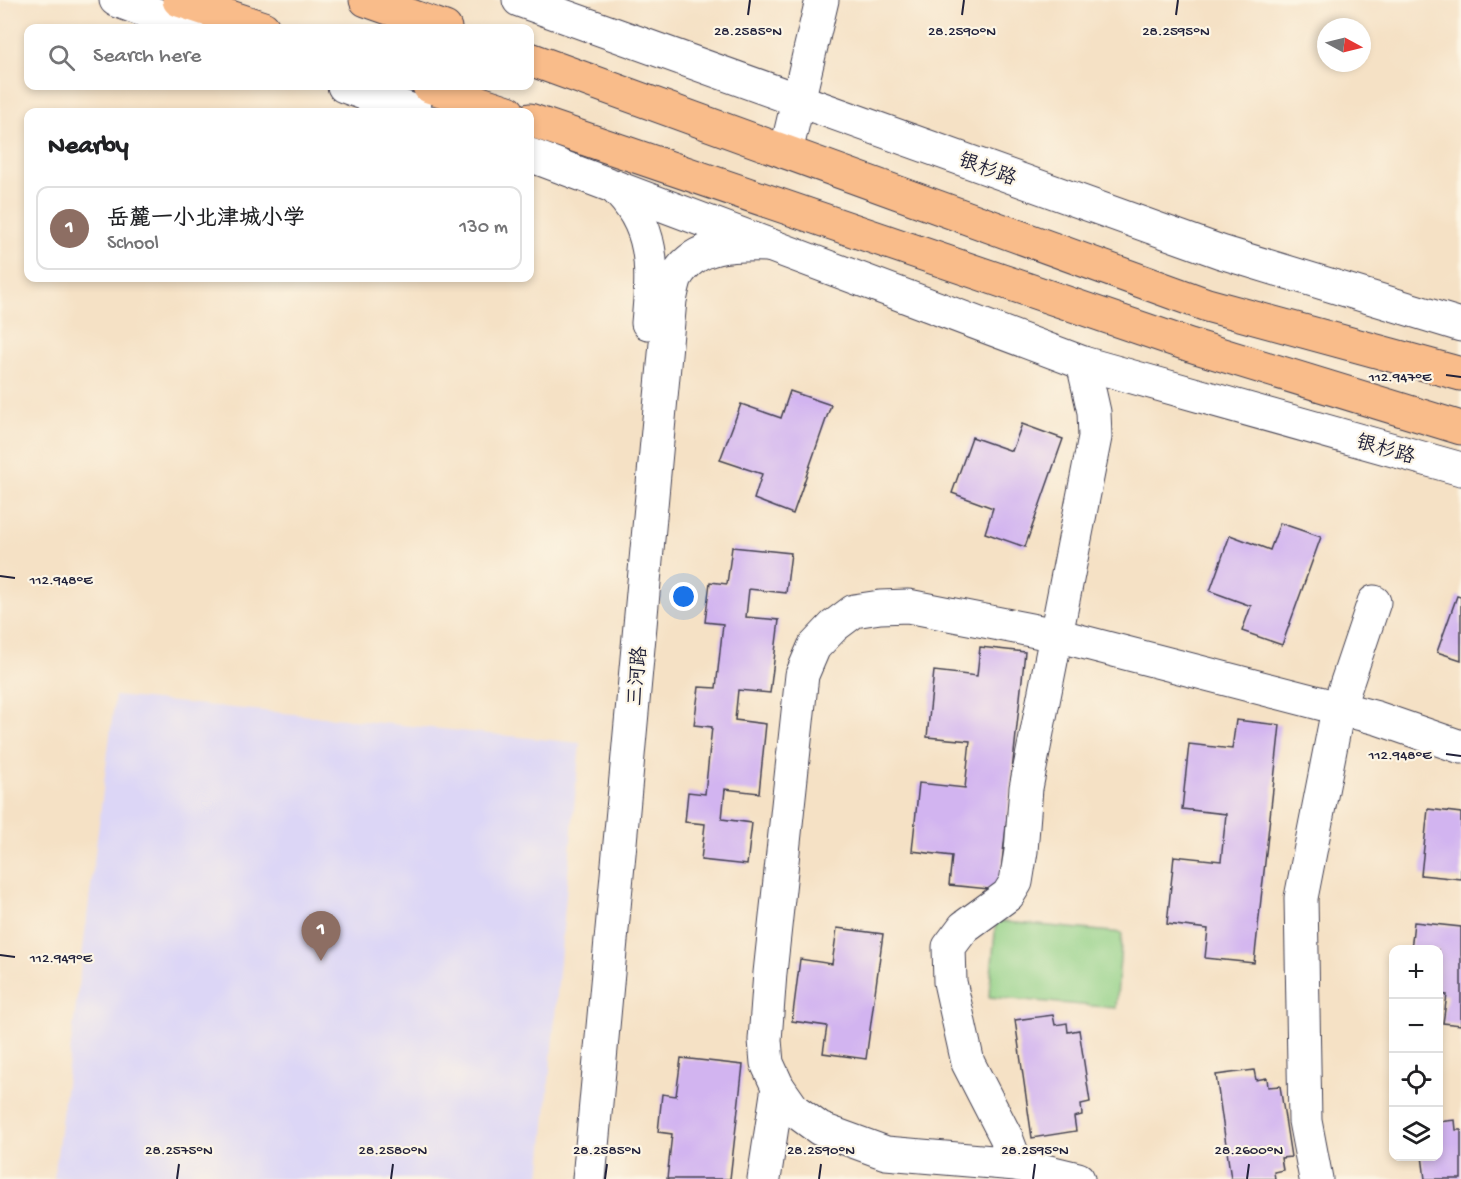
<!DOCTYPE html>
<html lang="en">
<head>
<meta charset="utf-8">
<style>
	:root { --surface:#fff; --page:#f2f2f2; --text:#202124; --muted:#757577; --line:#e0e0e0; --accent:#ea580c }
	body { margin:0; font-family:"Gochi Hand","LXGW WenKai TC",sans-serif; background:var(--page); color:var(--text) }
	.controls { position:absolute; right:18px; bottom:18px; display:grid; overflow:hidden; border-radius:12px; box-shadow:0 3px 9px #0003 }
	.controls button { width:54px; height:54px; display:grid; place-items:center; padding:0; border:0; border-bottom:2px solid var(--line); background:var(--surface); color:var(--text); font:30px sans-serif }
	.compass { position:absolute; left:1317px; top:18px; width:54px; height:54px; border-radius:50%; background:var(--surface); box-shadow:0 3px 9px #0003; rotate:97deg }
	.you { position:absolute; left:684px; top:597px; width:21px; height:21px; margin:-15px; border:4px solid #fff; border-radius:50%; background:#1a73e8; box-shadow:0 0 0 9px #1a73e833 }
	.badge { display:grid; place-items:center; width:39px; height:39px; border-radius:50%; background:var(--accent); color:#fff; font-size:20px; font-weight:700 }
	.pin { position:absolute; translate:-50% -50px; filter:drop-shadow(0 2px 3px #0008) }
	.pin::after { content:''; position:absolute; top:32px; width:21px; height:18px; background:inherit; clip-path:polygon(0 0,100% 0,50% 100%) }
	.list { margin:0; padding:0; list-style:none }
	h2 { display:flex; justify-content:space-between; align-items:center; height:78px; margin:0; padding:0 24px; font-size:26px }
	h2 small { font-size:20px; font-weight:400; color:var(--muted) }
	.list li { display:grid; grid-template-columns:39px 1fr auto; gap:18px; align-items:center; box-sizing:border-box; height:84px; margin:0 12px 12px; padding:0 12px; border:2px solid var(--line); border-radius:12px }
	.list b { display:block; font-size:22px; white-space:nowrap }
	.list p { margin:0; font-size:20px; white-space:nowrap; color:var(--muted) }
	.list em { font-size:20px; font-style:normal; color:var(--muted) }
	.icon { flex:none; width:33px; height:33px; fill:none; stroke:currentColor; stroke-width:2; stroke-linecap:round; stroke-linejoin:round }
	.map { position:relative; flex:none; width:1461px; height:1179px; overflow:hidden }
	.search { position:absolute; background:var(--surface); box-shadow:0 3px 9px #0003; left:24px; top:24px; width:510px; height:66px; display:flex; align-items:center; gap:15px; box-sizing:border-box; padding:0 21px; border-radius:12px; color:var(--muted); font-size:22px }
	.panel { position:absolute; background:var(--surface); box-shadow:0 3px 9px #0003; left:24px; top:108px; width:510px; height:174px; border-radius:12px }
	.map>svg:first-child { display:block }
	.built { fill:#dcd6f6 }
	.green { fill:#92d086; stroke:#5a7960; stroke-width:1.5 }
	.building { fill:#d2b4f0 }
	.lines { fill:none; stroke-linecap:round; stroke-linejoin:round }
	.minor-casing { stroke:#423f50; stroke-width:35 }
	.major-casing { stroke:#423f50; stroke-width:35 }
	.minor { stroke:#fff; stroke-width:33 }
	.major { stroke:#f9bc8a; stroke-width:33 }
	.ticks { fill:none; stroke:#22223b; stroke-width:2 }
	.labels { text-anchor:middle; stroke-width:4.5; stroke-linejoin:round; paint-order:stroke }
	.street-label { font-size:20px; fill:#22223b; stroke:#fcf5e5 }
	.ticks-label { font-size:15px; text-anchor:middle; fill:#22223b; stroke:#fcf5e5; stroke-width:4.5; stroke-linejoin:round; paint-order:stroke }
</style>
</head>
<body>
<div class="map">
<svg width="1461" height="1179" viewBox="0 0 1461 1179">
	<rect width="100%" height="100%" fill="#fcf5e5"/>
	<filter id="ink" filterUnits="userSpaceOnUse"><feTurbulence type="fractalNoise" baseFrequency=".0167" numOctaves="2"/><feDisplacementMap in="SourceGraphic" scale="12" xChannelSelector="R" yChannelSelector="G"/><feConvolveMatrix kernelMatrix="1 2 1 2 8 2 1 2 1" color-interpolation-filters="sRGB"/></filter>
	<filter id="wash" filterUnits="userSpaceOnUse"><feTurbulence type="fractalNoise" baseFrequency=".008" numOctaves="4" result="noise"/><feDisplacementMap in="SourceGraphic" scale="24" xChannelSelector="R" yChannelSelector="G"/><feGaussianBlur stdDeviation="1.35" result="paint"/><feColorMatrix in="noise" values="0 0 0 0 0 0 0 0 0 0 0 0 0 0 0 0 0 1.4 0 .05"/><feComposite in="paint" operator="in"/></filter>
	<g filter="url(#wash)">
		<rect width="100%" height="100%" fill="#f5e1c5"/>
		<path class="built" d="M115,696l465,47 -40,436h-486z"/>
		<path class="green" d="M996,921l126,12 -6,75 -127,-11z"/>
		<g id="blocks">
			<g class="building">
				<path d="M790,391l41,14 -38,109 -39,-15 8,-25 -42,-14 21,-56 40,14z"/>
				<path d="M1022,424l41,15 -38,108 -40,-14 8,-25 -41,-15 20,-56 40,14z"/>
				<path d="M1280,523l41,14 -39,108 -40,-14 9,-25 -41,-15 20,-56 40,15z"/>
				<path d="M732,547l59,6 -5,40 -37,-4 -3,28 33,3 -9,73 -32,-3 -3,30 31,4 -7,69 -34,-4 -3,30 30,4 -5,42 -46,-5 4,-36 -20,-2 3,-30 17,2 7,-67 -18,-2 5,-38 17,1 7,-64 -18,-2 5,-40 17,2z"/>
				<path d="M1457,596l4,1v63l-24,-8z"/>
				<path d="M980,647l45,5 -26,238 -50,-5 3,-29 -40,-5 7,-68 46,5 5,-47 -43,-4 7,-66 43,5z"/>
				<path d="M1236,720l44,5 -26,238 -49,-5 3,-29 -41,-5 7,-68 47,5 5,-47 -44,-5 7,-65 43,5z"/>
				<path d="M1428,809l33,4v66l-40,-4z"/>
				<path d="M1414,922l47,5v98l-18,-2 4,-28 -9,-1v-44h-27z"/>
				<path d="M837,928l46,6 -17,125 -43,-6 4,-27 -35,-5 8,-62 32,5z"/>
				<path d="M1053,1015l2,10 12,-2 1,9 11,-2 11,72 -9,2 1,11 -8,2 2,14 -44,7 -17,-118z"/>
				<path d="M681,1058l62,7 -13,114h-63l5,-45 -14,-2 4,-38 14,2z"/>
				<path d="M1254,1070l2,10 11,-2 1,9 12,-1 11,71 -10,1 2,12 -9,2 1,7h-44l-15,-104z"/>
				<path d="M1455,1120l1,10h5v49h-36l-3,-23h16v-34z"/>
			</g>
		</g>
	</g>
	<g filter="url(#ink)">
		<use href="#blocks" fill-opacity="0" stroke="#423f50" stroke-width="1.5"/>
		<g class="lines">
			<g class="minor-casing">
				<g id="minor">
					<path d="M116,0l76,28"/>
					<path d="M519,0l702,252 240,73"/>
					<path d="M344,86l72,26"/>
					<path d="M786,152l36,-152"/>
					<path d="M530,155l553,208 378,106"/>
					<path d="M613,186c43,39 40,83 35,137"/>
					<path d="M1016,1164l-10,-27 -38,-74 -18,-81 -1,-35 15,-20 44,-32 8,-13 5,-31 5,-63 69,-351 -1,-25 -11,-49"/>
					<path d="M589,1179l81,-879c2,-7 3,-16 6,-23 19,-34 59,-33 93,-32"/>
					<path d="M764,1179l14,-92"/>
					<path d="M1078,1179l-62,-15 -130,-11 -66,-24 -26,-19 -16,-23 -11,-24 -2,-23 5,-67 32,-298 12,-28 20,-21 20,-15 26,-4 28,-1 148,29 321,83 84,29"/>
					<path d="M1316,1179l-11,-58 -4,-223 37,-189 36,-107"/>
				</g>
			</g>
			<g class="major-casing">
				<g id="major">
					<path d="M179,0l84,28"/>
					<path d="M366,0l79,28"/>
					<path d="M530,59l677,246 254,69"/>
					<path d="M429,86l79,26"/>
					<path d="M530,120l660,225 271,83"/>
				</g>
			</g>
			<use href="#minor" class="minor"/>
			<use href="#major" class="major"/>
		</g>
	</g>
	<path class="ticks" d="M748,15l2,-15M962,15l2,-15M1176,15l2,-15M1446,375l15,2M0,576l15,2M1446,754l15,2M0,955l15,2M177,1179l2,-15M391,1179l2,-15M605,1179l2,-15M819,1179l2,-15M1033,1179l2,-15M1247,1179l2,-15"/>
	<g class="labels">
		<g class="street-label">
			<text transform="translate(988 168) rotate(20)" y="7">银杉路</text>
			<text transform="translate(1386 448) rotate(16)" y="7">银杉路</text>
			<text transform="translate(636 676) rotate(-85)" y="7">三河路</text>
		</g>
	</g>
	<g class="ticks-label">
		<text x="748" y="35">28.2585°N</text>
		<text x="962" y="35">28.2590°N</text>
		<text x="1176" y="35">28.2595°N</text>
		<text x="1400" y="381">112.947°E</text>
		<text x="61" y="584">112.948°E</text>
		<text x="1400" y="759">112.948°E</text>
		<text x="61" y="962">112.949°E</text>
		<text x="179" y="1154">28.2575°N</text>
		<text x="393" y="1154">28.2580°N</text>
		<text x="607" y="1154">28.2585°N</text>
		<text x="821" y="1154">28.2590°N</text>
		<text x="1035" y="1154">28.2595°N</text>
		<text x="1249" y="1154">28.2600°N</text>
	</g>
</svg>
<div class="controls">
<button>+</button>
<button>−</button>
<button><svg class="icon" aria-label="locate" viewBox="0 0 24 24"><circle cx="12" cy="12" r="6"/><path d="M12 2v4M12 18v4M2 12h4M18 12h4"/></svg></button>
<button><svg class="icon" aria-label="layers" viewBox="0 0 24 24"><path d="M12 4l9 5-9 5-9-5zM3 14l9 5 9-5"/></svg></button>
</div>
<svg class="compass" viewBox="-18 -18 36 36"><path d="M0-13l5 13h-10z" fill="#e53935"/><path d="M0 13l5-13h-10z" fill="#757577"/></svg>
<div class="you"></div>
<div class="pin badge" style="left:321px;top:961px;background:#8d6e63">1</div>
<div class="search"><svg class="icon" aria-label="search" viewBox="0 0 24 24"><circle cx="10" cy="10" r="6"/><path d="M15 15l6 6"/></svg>Search here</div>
<section class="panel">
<h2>Nearby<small></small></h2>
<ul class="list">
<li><span class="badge" style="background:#8d6e63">1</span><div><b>岳麓一小北津城小学</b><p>School</p></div><em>130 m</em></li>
</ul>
</section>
</div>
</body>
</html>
